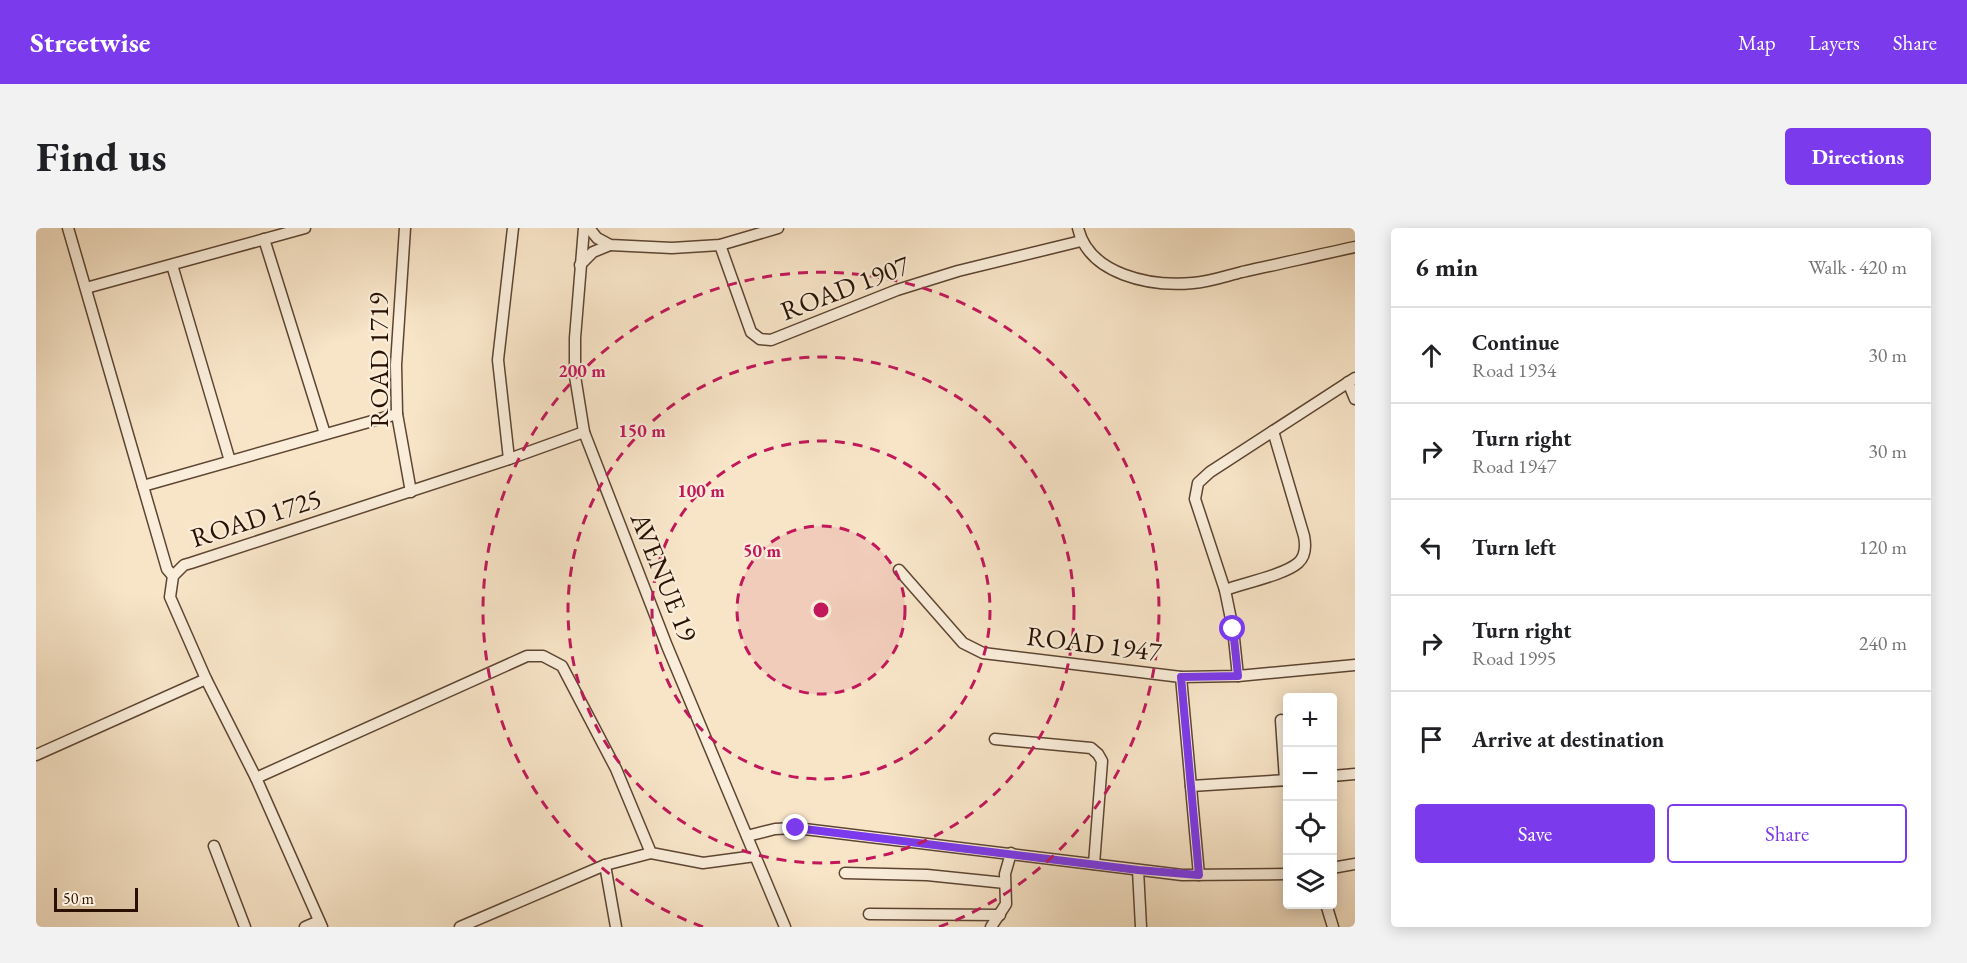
<!DOCTYPE html>
<html lang="en">
<head>
<meta charset="utf-8">
<style>
	:root { --surface:#fff; --page:#f2f2f2; --text:#202124; --muted:#757577; --line:#e0e0e0; --accent:#7c3aed }
	body { margin:0; font-family:"EB Garamond",serif; background:var(--page); color:var(--text) }
	.controls { position:absolute; right:18px; bottom:18px; display:grid; overflow:hidden; border-radius:6px; box-shadow:0 3px 15px #0003 }
	.controls button { width:54px; height:54px; display:grid; place-items:center; padding:0; border:0; border-bottom:2px solid var(--line); background:var(--surface); color:var(--text); font:30px sans-serif }
	.scale { position:absolute; left:18px; bottom:15px; width:84px; box-sizing:border-box; padding-left:6px; border:3px solid #291000; border-top:0; font-size:16px; line-height:21px; white-space:nowrap; color:#291000; -webkit-text-stroke:4px #faeedb; paint-order:stroke }
	.stop { position:absolute; width:18px; height:18px; margin:-14px; border:4px solid #7c3aed; border-radius:50%; background:#fff }
	.stop.end { background:#7c3aed; border-color:#fff; box-shadow:0 2px 6px #0008 }
	.list { margin:0; padding:0; list-style:none }
	h2 { display:flex; justify-content:space-between; align-items:center; height:78px; margin:0; padding:0 24px; font-size:26px }
	h2 small { font-size:20px; font-weight:400; color:var(--muted) }
	.list li { display:grid; grid-template-columns:39px 1fr auto; gap:18px; align-items:center; box-sizing:border-box; height:96px; padding:0 24px; border-top:2px solid var(--line) }
	.list b { display:block; font-size:22px; white-space:nowrap }
	.list p { margin:0; font-size:20px; white-space:nowrap; color:var(--muted) }
	.list em { font-size:20px; font-style:normal; color:var(--muted) }
	.actions { display:flex; gap:12px; padding:18px 24px }
	.actions a { flex:1; padding:14px 0; border:2px solid var(--accent); border-radius:6px; text-align:center; font-size:21px; color:var(--accent) }
	.actions .main { background:var(--accent); color:#fff }
	.icon { flex:none; width:33px; height:33px; fill:none; stroke:currentColor; stroke-width:2; stroke-linecap:round; stroke-linejoin:round }
	.map { position:relative; flex:none; width:1319px; height:699px; overflow:hidden; border-radius:6px }
	header { display:flex; align-items:center; gap:36px; box-sizing:border-box; height:84px; padding:0 30px; background:var(--accent); color:#fff }
	header strong { font-size:28px }
	nav { display:flex; gap:33px; margin-inline-start:auto; font-size:21px }
	.intro { display:flex; align-items:center; justify-content:space-between; box-sizing:border-box; height:144px; padding:0 36px }
	h1 { margin:0; font-size:42px }
	.button { padding:15px 27px; border-radius:6px; background:var(--accent); color:#fff; font-size:21px; font-weight:700 }
	main { display:flex; gap:36px; padding:0 36px }
	aside { flex:1; background:var(--surface); border-radius:6px; box-shadow:0 3px 15px #0003 }
	.map>svg:first-child { display:block }
	.lines { fill:none; stroke-linecap:round; stroke-linejoin:round }
	.minor-casing { stroke:#5d4532; stroke-width:13 }
	.minor { stroke:#faeedb; stroke-width:10 }
	.route { stroke:#7c3aed; stroke-width:8 }
	.ring { fill:none; stroke:#c2185b; stroke-width:3; stroke-dasharray:10 8 }
	.labels { text-anchor:middle; stroke-width:4.5; stroke-linejoin:round; paint-order:stroke }
	.street-label { font-size:27px; fill:#291000; stroke:#faeedb }
	.centre { fill:#c2185b; stroke:#faeedb; stroke-width:3 }
	.ring-label { font-size:18px; text-anchor:middle; font-weight:bold; fill:#c2185b; stroke:#faeedb; stroke-width:4.5; stroke-linejoin:round; paint-order:stroke }
</style>
</head>
<body>
<header>
<strong>Streetwise</strong>
<nav><a>Map</a><a>Layers</a><a>Share</a></nav>
</header>
<div class="intro"><h1>Find us</h1><a class="button">Directions</a></div>
<main>
<div class="map">
<svg width="1319" height="699" viewBox="0 0 1319 699">
	<rect width="100%" height="100%" fill="#f8e5c8"/>
	<filter id="stains"><feTurbulence type="fractalNoise" baseFrequency=".00333" numOctaves="4"/><feColorMatrix values="0 0 0 0 .2 0 0 0 0 .09 0 0 0 0 .02 0 0 0 .5 -.17"/></filter>
	<radialGradient id="worn" r=".72"><stop offset=".6" stop-color="#630" stop-opacity="0"/><stop offset="1" stop-color="#630" stop-opacity=".3"/></radialGradient>
	<g class="lines">
		<g class="minor-casing">
			<g id="minor">
				<path d="M32,0l99,341 6,7"/>
				<path d="M369,0l-9,137 1,49 14,78"/>
				<path d="M548,0l-9,110v38l9,56 83,214 118,281"/>
				<path d="M553,0l8,10 13,7 62,3 48,-3 58,-17"/>
				<path d="M1042,0c11,47 73,59 115,55 16,-1 33,-7 49,-11 38,-8 75,-17 113,-25"/>
				<path d="M228,11l61,195"/>
				<path d="M684,17l31,87 9,7 11,1 126,-50 61,-19 123,-30"/>
				<path d="M136,37l58,196"/>
				<path d="M544,37l13,-13 17,-7"/>
				<path d="M50,60l219,-60"/>
				<path d="M1312,154l7,17"/>
				<path d="M473,231l-11,-99 15,-132"/>
				<path d="M107,258l254,-72"/>
				<path d="M863,342l64,73 20,10 198,24 57,-1 117,-11"/>
				<path d="M1189,362c19,-7 59,-15 73,-27 8,-7 8,-17 6,-27l-31,-105"/>
				<path d="M1202,448l-5,-47 -8,-39 -30,-91 3,-16 12,-11 145,-94"/>
				<path d="M1145,449l18,198"/>
				<path d="M1245,492l4,60"/>
				<path d="M959,511l96,9 7,6 4,7 -8,103"/>
				<path d="M0,527l170,-76"/>
				<path d="M1296,548l23,-2"/>
				<path d="M220,550l271,-122h16l19,10 54,103 35,84 52,10 52,-7"/>
				<path d="M1155,558l97,-6"/>
				<path d="M711,608l28,-7 21,-1 386,47 106,-1"/>
				<path d="M178,618l31,81"/>
				<path d="M569,637l11,62"/>
				<path d="M1296,640l23,-4"/>
				<path d="M1102,642l3,57"/>
				<path d="M809,645l82,2 78,8"/>
				<path d="M1290,676l7,23"/>
				<path d="M833,686l131,1"/>
				<path d="M269,699l14,-6"/>
				<path d="M286,699l-66,-149 -50,-99 -36,-82 3,-21 11,-11 7,-2 318,-104 75,-27"/>
				<path d="M424,699l145,-62 46,-12"/>
				<path d="M955,699l15,-23 -1,-30 6,-21"/>
			</g>
		</g>
		<use href="#minor" class="minor"/>
	</g>
	<g class="lines">
		<path class="route" d="M760,600l342,42 61,5 -18,-198 57,-1 -5,-47"/>
	</g>
	<circle cx="785" cy="382" r="84" fill="#c2185b" fill-opacity=".12"/>
	<g class="ring">
		<circle cx="785" cy="382" r="84"/>
		<circle cx="785" cy="382" r="169"/>
		<circle cx="785" cy="382" r="253"/>
		<path d="M667 699A338 338 0 1 1 903 699"/>
	</g>
	<g class="labels">
		<g class="street-label">
			<text transform="translate(809 60) rotate(-21)" y="9">ROAD 1907</text>
			<text transform="translate(343 132) rotate(-90)" y="9">ROAD 1719</text>
			<text transform="translate(220 290) rotate(-18)" y="9">ROAD 1725</text>
			<text transform="translate(628 349) rotate(68)" y="9">AVENUE 19</text>
			<text transform="translate(1058 416) rotate(7)" y="9">ROAD 1947</text>
		</g>
	</g>
	<circle cx="785" cy="382" r="9" class="centre"/>
	<g class="ring-label">
		<text x="546" y="149">200 m</text>
		<text x="606" y="209">150 m</text>
		<text x="665" y="269">100 m</text>
		<text x="726" y="329">50 m</text>
	</g>
	<rect width="100%" height="100%" filter="url(#stains)"/>
	<rect width="100%" height="100%" fill="url(#worn)"/>
</svg>
<div class="controls">
<button>+</button>
<button>−</button>
<button><svg class="icon" aria-label="locate" viewBox="0 0 24 24"><circle cx="12" cy="12" r="6"/><path d="M12 2v4M12 18v4M2 12h4M18 12h4"/></svg></button>
<button><svg class="icon" aria-label="layers" viewBox="0 0 24 24"><path d="M12 4l9 5-9 5-9-5zM3 14l9 5 9-5"/></svg></button>
</div>
<div class="scale">50 m</div>
<div class="stop" style="left:1197px;top:401px"></div>
<div class="stop end" style="left:760px;top:600px"></div>
</div>
<aside>
<h2>6 min<small>Walk · 420 m</small></h2>
<ul class="list">
<li><svg class="icon" aria-label="ahead" viewBox="0 0 24 24"><path d="M12 20V5M6 11l6-6 6 6"/></svg><div><b>Continue</b><p>Road 1934</p></div><em>30 m</em></li>
<li><svg class="icon" aria-label="right" viewBox="0 0 24 24"><path d="M7 20v-9h11M14 6l5 5-5 5"/></svg><div><b>Turn right</b><p>Road 1947</p></div><em>30 m</em></li>
<li><svg class="icon" aria-label="left" viewBox="0 0 24 24"><path d="M17 20v-9H6M10 6l-5 5 5 5"/></svg><div><b>Turn left</b></div><em>120 m</em></li>
<li><svg class="icon" aria-label="right" viewBox="0 0 24 24"><path d="M7 20v-9h11M14 6l5 5-5 5"/></svg><div><b>Turn right</b><p>Road 1995</p></div><em>240 m</em></li>
<li><svg class="icon" aria-label="arrive" viewBox="0 0 24 24"><path d="M6 21V4h12l-3 4 3 4H6"/></svg><div><b>Arrive at destination</b></div></li>
</ul>
<div class="actions"><a class="main">Save</a><a>Share</a></div>
</aside>
</main>
</body>
</html>
